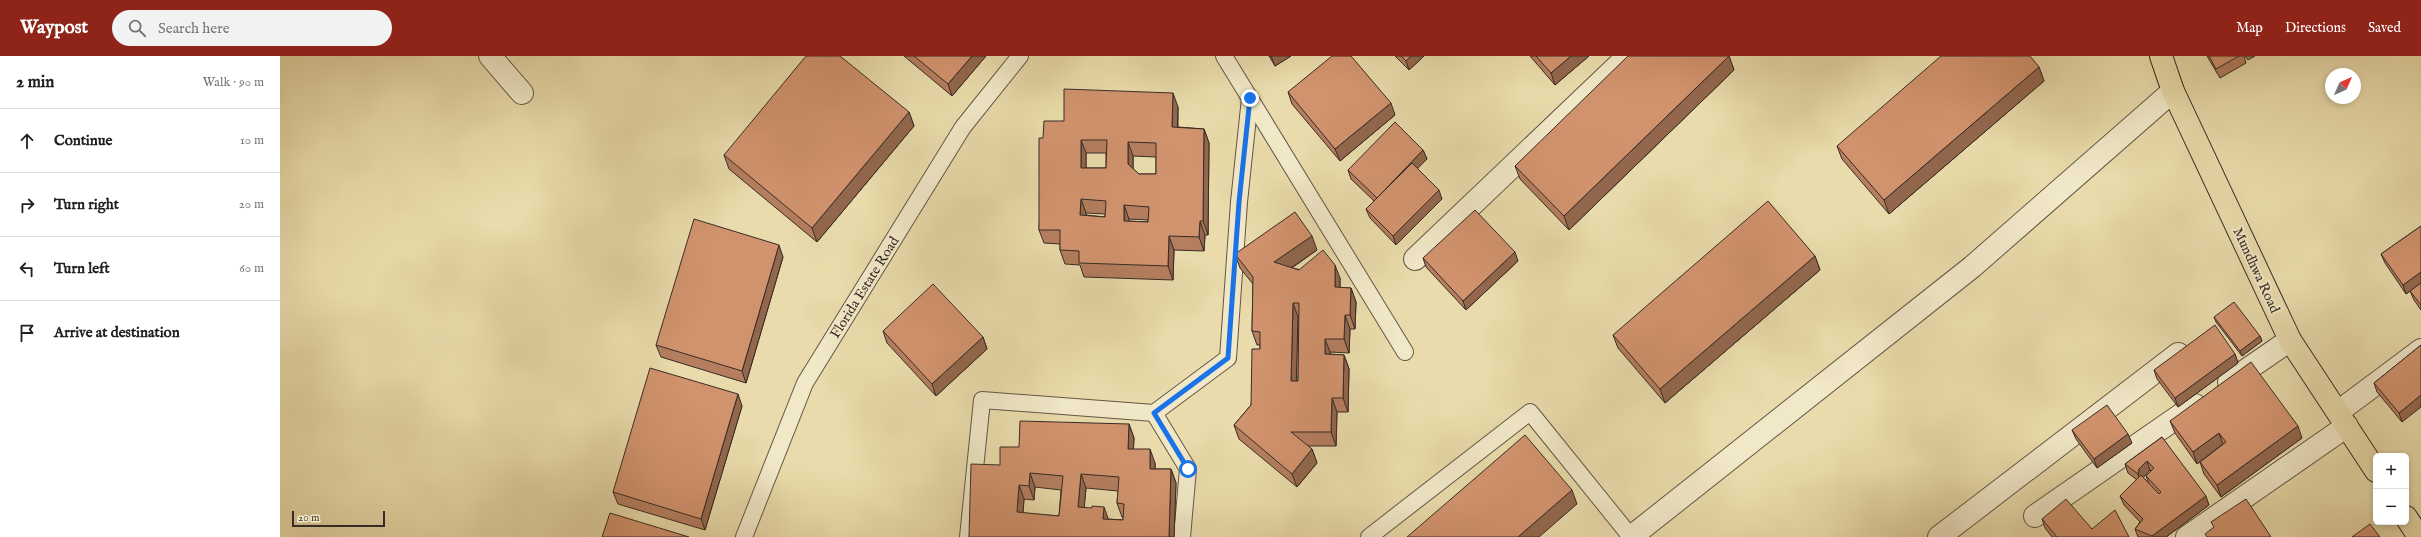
<!DOCTYPE html>
<html lang="en">
<head>
<meta charset="utf-8">
<style>
	:root { --surface:#fff; --page:#f2f2f2; --text:#202124; --muted:#757577; --line:#e0e0e0; --accent:#8f2418 }
	body { margin:0; font-family:"IM FELL English",serif; background:var(--page); color:var(--text) }
	.controls { position:absolute; right:12px; bottom:12px; display:grid; overflow:hidden; border-radius:6px; box-shadow:0 2px 6px #0003 }
	.controls button { width:36px; height:36px; display:grid; place-items:center; padding:0; border:0; border-bottom:1px solid var(--line); background:var(--surface); color:var(--text); font:20px sans-serif }
	.compass { position:absolute; left:2045px; top:12px; width:36px; height:36px; border-radius:50%; background:var(--surface); box-shadow:0 2px 6px #0003; rotate:45deg }
	.scale { position:absolute; left:12px; bottom:10px; width:93px; box-sizing:border-box; padding-left:4px; border:2px solid #382b25; border-top:0; font-size:11px; line-height:14px; white-space:nowrap; color:#382b25; -webkit-text-stroke:3px #f1e8c8; paint-order:stroke }
	.stop { position:absolute; width:12px; height:12px; margin:-9px; border:3px solid #1a73e8; border-radius:50%; background:#fff }
	.stop.end { background:#1a73e8; border-color:#fff; box-shadow:0 1px 4px #0008 }
	.list { margin:0; padding:0; list-style:none }
	h2 { display:flex; justify-content:space-between; align-items:center; height:52px; margin:0; padding:0 16px; font-size:17px }
	h2 small { font-size:13px; font-weight:400; color:var(--muted) }
	.list li { display:grid; grid-template-columns:26px 1fr auto; gap:12px; align-items:center; box-sizing:border-box; height:64px; padding:0 16px; border-top:1px solid var(--line) }
	.list b { display:block; font-size:15px; white-space:nowrap }
	.list em { font-size:13px; font-style:normal; color:var(--muted) }
	.icon { flex:none; width:22px; height:22px; fill:none; stroke:currentColor; stroke-width:2; stroke-linecap:round; stroke-linejoin:round }
	.map { position:relative; flex:none; width:2141px; height:481px; overflow:hidden }
	header { display:flex; align-items:center; gap:24px; box-sizing:border-box; height:56px; padding:0 20px; background:var(--accent); color:#fff }
	header strong { font-size:19px }
	nav { display:flex; gap:22px; margin-inline-start:auto; font-size:14px }
	.search { width:280px; height:36px; background:var(--page); display:flex; align-items:center; gap:10px; box-sizing:border-box; padding:0 14px; border-radius:22px; color:var(--muted); font-size:15px }
	main { display:flex }
	aside { flex:1; background:var(--surface) }
	.map>svg:first-child { display:block }
	.lines { fill:none; stroke-linecap:round; stroke-linejoin:round }
	.service-casing { stroke:#645746; stroke-width:18 }
	.minor-casing { stroke:#645746; stroke-width:24 }
	.primary-casing { stroke:#382b25; stroke-width:24 }
	.service { stroke:#f1e8c8; stroke-width:16 }
	.minor { stroke:#f1e8c8; stroke-width:22 }
	.primary { stroke:#e9dbab; stroke-width:22 }
	.wall { fill:#b47e5f; stroke:#382b25; fill-rule:evenodd }
	.shaded-wall { fill:#92674d; stroke:#382b25 }
	.building { fill:#d1936e; stroke:#382b25; fill-rule:evenodd }
	.route { stroke:#1a73e8; stroke-width:5 }
	.labels { text-anchor:middle; stroke-width:4; stroke-linejoin:round; paint-order:stroke }
	.street-label { font-size:14px; fill:#382b25; stroke:#f1e8c8 }
</style>
</head>
<body>
<header>
<strong>Waypost</strong>
<div class="search"><svg class="icon" aria-label="search" viewBox="0 0 24 24"><circle cx="10" cy="10" r="6"/><path d="M15 15l6 6"/></svg>Search here</div>
<nav><a>Map</a><a>Directions</a><a>Saved</a></nav>
</header>
<main>
<aside>
<h2>2 min<small>Walk · 90 m</small></h2>
<ul class="list">
<li><svg class="icon" aria-label="ahead" viewBox="0 0 24 24"><path d="M12 20V5M6 11l6-6 6 6"/></svg><div><b>Continue</b></div><em>10 m</em></li>
<li><svg class="icon" aria-label="right" viewBox="0 0 24 24"><path d="M7 20v-9h11M14 6l5 5-5 5"/></svg><div><b>Turn right</b></div><em>20 m</em></li>
<li><svg class="icon" aria-label="left" viewBox="0 0 24 24"><path d="M17 20v-9H6M10 6l-5 5 5 5"/></svg><div><b>Turn left</b></div><em>60 m</em></li>
<li><svg class="icon" aria-label="arrive" viewBox="0 0 24 24"><path d="M6 21V4h12l-3 4 3 4H6"/></svg><div><b>Arrive at destination</b></div></li>
</ul>
</aside>
<div class="map">
<svg width="2141" height="481" viewBox="0 0 2141 481">
	<rect width="100%" height="100%" fill="#e9dbab"/>
	<filter id="stains"><feTurbulence type="fractalNoise" baseFrequency=".005" numOctaves="4"/><feColorMatrix values="0 0 0 0 .2 0 0 0 0 .09 0 0 0 0 .02 0 0 0 .5 -.17"/></filter>
	<radialGradient id="worn" r=".72"><stop offset=".6" stop-color="#630" stop-opacity="0"/><stop offset="1" stop-color="#630" stop-opacity=".3"/></radialGradient>
	<g class="lines">
		<g class="service-casing">
			<g id="service">
				<path d="M944,0l181,296"/>
				<path d="M874,357l34,56 -6,68"/>
				<path d="M464,481l61,-154 158,-256 57,-71"/>
				<path d="M688,481l14,-137 172,13 74,-55 11,-156 11,-104"/>
				<path d="M1089,481l161,-125 101,125"/>
			</g>
		</g>
		<g class="minor-casing">
			<g id="minor">
				<path d="M210,0l32,37"/>
				<path d="M1135,203l213,-203"/>
				<path d="M1949,326l61,-42"/>
				<path d="M2058,356l83,-62"/>
				<path d="M1755,460l160,-111"/>
				<path d="M1351,481l341,-270 201,-176"/>
				<path d="M1659,481l239,-183"/>
				<path d="M1907,481l160,-111"/>
			</g>
		</g>
		<g class="primary-casing">
			<g id="primary">
				<path d="M1881,0l12,35 117,249 86,131"/>
				<path d="M2126,461l13,20"/>
			</g>
		</g>
		<use href="#service" class="service"/>
		<use href="#minor" class="minor"/>
		<use href="#primary" class="primary"/>
	</g>
	<g class="wall">
		<path d="M624,0h82l-34,40z"/>
		<path d="M989,0h22l-16,10z"/>
		<path d="M1115,0h29l-15,14z"/>
		<path d="M1250,0h59l-34,29z"/>
		<path d="M1449,0l5,14 -165,160 -49,-51 -5,-13z"/>
		<path d="M1927,0h37l2,7 -26,15z"/>
		<path d="M1965,0h10l-7,4z"/>
		<path d="M1759,11l5,14 -155,133 -47,-55 -5,-13z"/>
		<path d="M1008,36l107,23 -55,46 -48,-57z"/>
		<path d="M898,51v20l26,2 5,14 -1,92h-3l-1,16 -30,-1 -1,30 -89,-3 -4,-12 -15,-1 -5,-14v-6l-16,-1 -5,-13 4,-92 21,-17zM806,97h20v15h-20zM853,100l23,1v17h-17l-6,-5zM806,157l19,1v3l-19,-2zM849,163l19,1v2l-19,-1z"/>
		<path d="M629,56l5,14 -97,116 -88,-73 -5,-14z"/>
		<path d="M1143,94l4,9 -10,9 25,31 -46,46 -26,-27 -4,-9 8,-8 -23,-22 -3,-9z"/>
		<path d="M2141,170v84l-7,-10 -4,-9 9,-6 -13,9 -21,-31 -4,-9z"/>
		<path d="M1037,194l-25,18 48,10v10h11l5,14 -1,27h-5l-1,24 -19,-1v2l14,1 5,14 -1,43h-11l-1,34h-28l4,3 5,14 -20,24 -58,-48 -5,-14 17,-20 9,-56v-4h-3l-5,-14 1,-47 -13,-16 -5,-14zM1018,261h1l-1,64h-2z"/>
		<path d="M1535,200l5,14 -155,133 -47,-55 -5,-13z"/>
		<path d="M503,201l-37,126 -85,-26 -5,-12z"/>
		<path d="M1143,202l95,3 -52,49 -40,-43z"/>
		<path d="M1934,261l46,19 2,5 -20,15 -26,-34z"/>
		<path d="M603,275l100,6 4,12 -51,47 -49,-53z"/>
		<path d="M2141,289l-19,77 -25,-30 -3,-9z"/>
		<path d="M1955,298l3,9 -60,44 -21,-28 -3,-9z"/>
		<path d="M462,350l-37,124 -87,-26 -5,-12z"/>
		<path d="M1890,365l132,17 -81,59 -17,-23 -4,-12 23,-18 -26,20 -22,-31z"/>
		<path d="M849,368l5,14 -1,11 22,14v6h16l5,14 -2,54h-205l31,-72 19,-18zM755,431l26,3 -2,26 -36,-3 1,-14 10,1zM806,432l32,3 -1,12 5,14h1v3l-15,-1 -24,-11z"/>
		<path d="M1792,374l60,13 -35,25 -21,-29z"/>
		<path d="M1882,381l47,68 -43,32h-28l-3,-8 5,-7 -16,-17 -4,-9 17,-16 -9,-7 -3,-9zM1870,414l1,1 -5,5 3,8 -6,-7z"/>
		<path d="M1762,463l50,10 37,8h-77l-7,-9z"/>
	</g>
	<g class="shaded-wall">
		<path d="M692,0h14l-34,40 -4,-12z"/>
		<path d="M991,0h20l-16,10z"/>
		<path d="M1131,0h13l-15,14 -3,-9z"/>
		<path d="M1291,0h18l-34,29 -4,-12z"/>
		<path d="M1449,0l5,14 -165,160 -5,-14z"/>
		<path d="M1759,11l5,14 -155,133 -5,-14z"/>
		<path d="M893,37l5,14 -1,34 -5,-14z"/>
		<path d="M1111,47l4,12 -55,46 -5,-12z"/>
		<path d="M629,56l5,14 -97,116 -5,-14z"/>
		<path d="M924,73l5,14 -1,92 -5,-14z"/>
		<path d="M801,84l5,13v29l-5,-14z"/>
		<path d="M848,86l5,14v22l-5,-14z"/>
		<path d="M1143,94l4,9 -47,48 -3,-9z"/>
		<path d="M1159,134l3,9 -46,46 -3,-9z"/>
		<path d="M801,143l5,14 -1,16 -5,-14z"/>
		<path d="M844,149l5,14v16l-5,-14z"/>
		<path d="M920,165l5,14 -1,16 -5,-14z"/>
		<path d="M889,180l5,14 -1,30 -5,-14z"/>
		<path d="M1032,180l5,14 -38,26 -5,-14z"/>
		<path d="M499,189l4,12 -37,126 -4,-12z"/>
		<path d="M1235,196l3,9 -52,49 -3,-9z"/>
		<path d="M1535,200l5,14 -155,133 -5,-14z"/>
		<path d="M1055,209l5,13v23l-5,-14z"/>
		<path d="M2141,216v11l-15,11 -3,-9z"/>
		<path d="M1071,232l5,14 -1,27 -5,-14z"/>
		<path d="M1013,247l5,14 -2,78 -5,-14z"/>
		<path d="M1065,259l5,14 -1,24 -5,-14z"/>
		<path d="M1980,280l2,5 -20,15 -2,-5z"/>
		<path d="M703,281l4,12 -51,47 -4,-12z"/>
		<path d="M1045,283l5,13v16l-5,-14z"/>
		<path d="M1955,298l3,9 -60,44 -3,-9z"/>
		<path d="M1064,299l5,14 -1,43 -5,-14z"/>
		<path d="M458,338l4,12 -37,124 -4,-11z"/>
		<path d="M2141,339v12l-19,15 -3,-9z"/>
		<path d="M1052,342l5,14 -1,34 -5,-14z"/>
		<path d="M849,368l5,14 -1,24 -5,-13z"/>
		<path d="M2018,370l4,12 -81,59 -4,-12z"/>
		<path d="M1939,377l4,11 -26,20 -4,-12z"/>
		<path d="M1848,378l4,9 -35,25 -3,-9z"/>
		<path d="M870,393l5,14v20l-5,-14z"/>
		<path d="M1032,393l5,14 -20,24 -5,-13z"/>
		<path d="M1867,405l3,9 -7,8 -2,5 -3,-9 1,-5z"/>
		<path d="M891,413l5,14 -2,54h-5z"/>
		<path d="M750,417l5,14 -1,13 -5,-14z"/>
		<path d="M801,418l5,14 -3,33 -5,-14z"/>
		<path d="M739,429l5,14 -2,27 -5,-14z"/>
		<path d="M1292,434l5,14 -38,33h-21z"/>
		<path d="M1926,440l3,9 -43,32h-14v-1z"/>
		<path d="M824,451l5,14 -6,-2z"/>
	</g>
	<g class="building">
		<path d="M526,0h34l69,56 -97,116 -88,-73z"/>
		<path d="M634,0h58l-24,28z"/>
		<path d="M1052,0h19l40,47 -56,46 -47,-57z"/>
		<path d="M1121,0h10l-5,5z"/>
		<path d="M1256,0h35l-20,17z"/>
		<path d="M1348,0h101l-165,160 -49,-50z"/>
		<path d="M1661,0h89l9,11 -155,133 -47,-54z"/>
		<path d="M1929,0h30l-23,13z"/>
		<path d="M784,33l109,4 -1,34 32,2 -1,92h-3l-1,16 -30,-1 -1,30 -89,-3v-12l-19,-1v-20h-21v-92h4l1,-17h20zM801,84h26l-1,28h-25zM848,86l28,1v31h-17l-11,-10zM801,143l25,2 -1,16 -25,-2zM844,149l25,2 -1,15 -24,-1z"/>
		<path d="M1115,66l28,28 -46,48 -29,-28z"/>
		<path d="M1132,107l27,27 -46,46 -27,-27z"/>
		<path d="M1488,145l47,55 -155,133 -47,-54z"/>
		<path d="M1195,154l40,42 -52,49 -40,-43z"/>
		<path d="M1015,156l17,24 -38,26 25,8 24,-20 12,15v22l16,1 -1,27h-5l-1,24h-19v15l19,1 -1,43h-11l-1,34h-40l21,17 -20,25 -58,-49 17,-20 1,-56h8v-17l-8,-1 1,-54 -18,-23zM1013,247h6l-1,78h-7z"/>
		<path d="M414,163l85,26 -37,126 -86,-26z"/>
		<path d="M2141,170v46l-18,13 -22,-31z"/>
		<path d="M2141,227v22l-11,-14z"/>
		<path d="M653,228l50,53 -51,47 -49,-53z"/>
		<path d="M1954,246l26,34 -20,15 -26,-34z"/>
		<path d="M1935,269l20,29 -60,44 -21,-28z"/>
		<path d="M2141,289v50l-22,18 -25,-30z"/>
		<path d="M1971,306l47,64 -81,59 -17,-23 26,-20 -7,-9 -26,19 -23,-31z"/>
		<path d="M370,312l88,26 -37,125 -88,-27z"/>
		<path d="M1827,349l21,29 -34,25 -22,-29z"/>
		<path d="M740,365l109,3 -1,25h22v20h21l-2,68h-200l2,-73 29,1v-18h19zM750,417l33,3 -4,40 -42,-4 2,-27 10,1zM801,418l38,3 -2,26 7,1 -1,16 -20,-1 1,-12 -12,-1v2l-14,-1z"/>
		<path d="M1245,379l47,55 -54,47h-111z"/>
		<path d="M1882,381l44,59 -54,40 -17,-7 8,-10 -23,-23 21,-21 18,19 2,-2 -15,-16 8,-8 -7,-7 -8,8 -1,5 -13,-10z"/>
		<path d="M1786,443l26,30 23,-19 14,27h-72l-15,-18z"/>
		<path d="M1966,443l25,38h-64l-2,-3 9,-7 -3,-5z"/>
		<path d="M330,457l79,24h-87z"/>
		<path d="M2090,468l10,13h-28z"/>
	</g>
	<g class="lines">
		<path class="route" d="M908,413l-34,-56 74,-55 11,-156 11,-104"/>
	</g>
	<g class="labels">
		<g class="street-label">
			<text transform="translate(1977 214) rotate(65)" y="5">Mundhwa Road</text>
			<text transform="translate(584 231) rotate(-58)" y="5">Florida Estate Road</text>
		</g>
	</g>
	<rect width="100%" height="100%" filter="url(#stains)"/>
	<rect width="100%" height="100%" fill="url(#worn)"/>
</svg>
<div class="controls">
<button>+</button>
<button>−</button>
</div>
<svg class="compass" viewBox="-18 -18 36 36"><path d="M0-13l5 13h-10z" fill="#e53935"/><path d="M0 13l5-13h-10z" fill="#757577"/></svg>
<div class="scale">20 m</div>
<div class="stop" style="left:908px;top:413px"></div>
<div class="stop end" style="left:970px;top:42px"></div>
</div>
</main>
</body>
</html>
